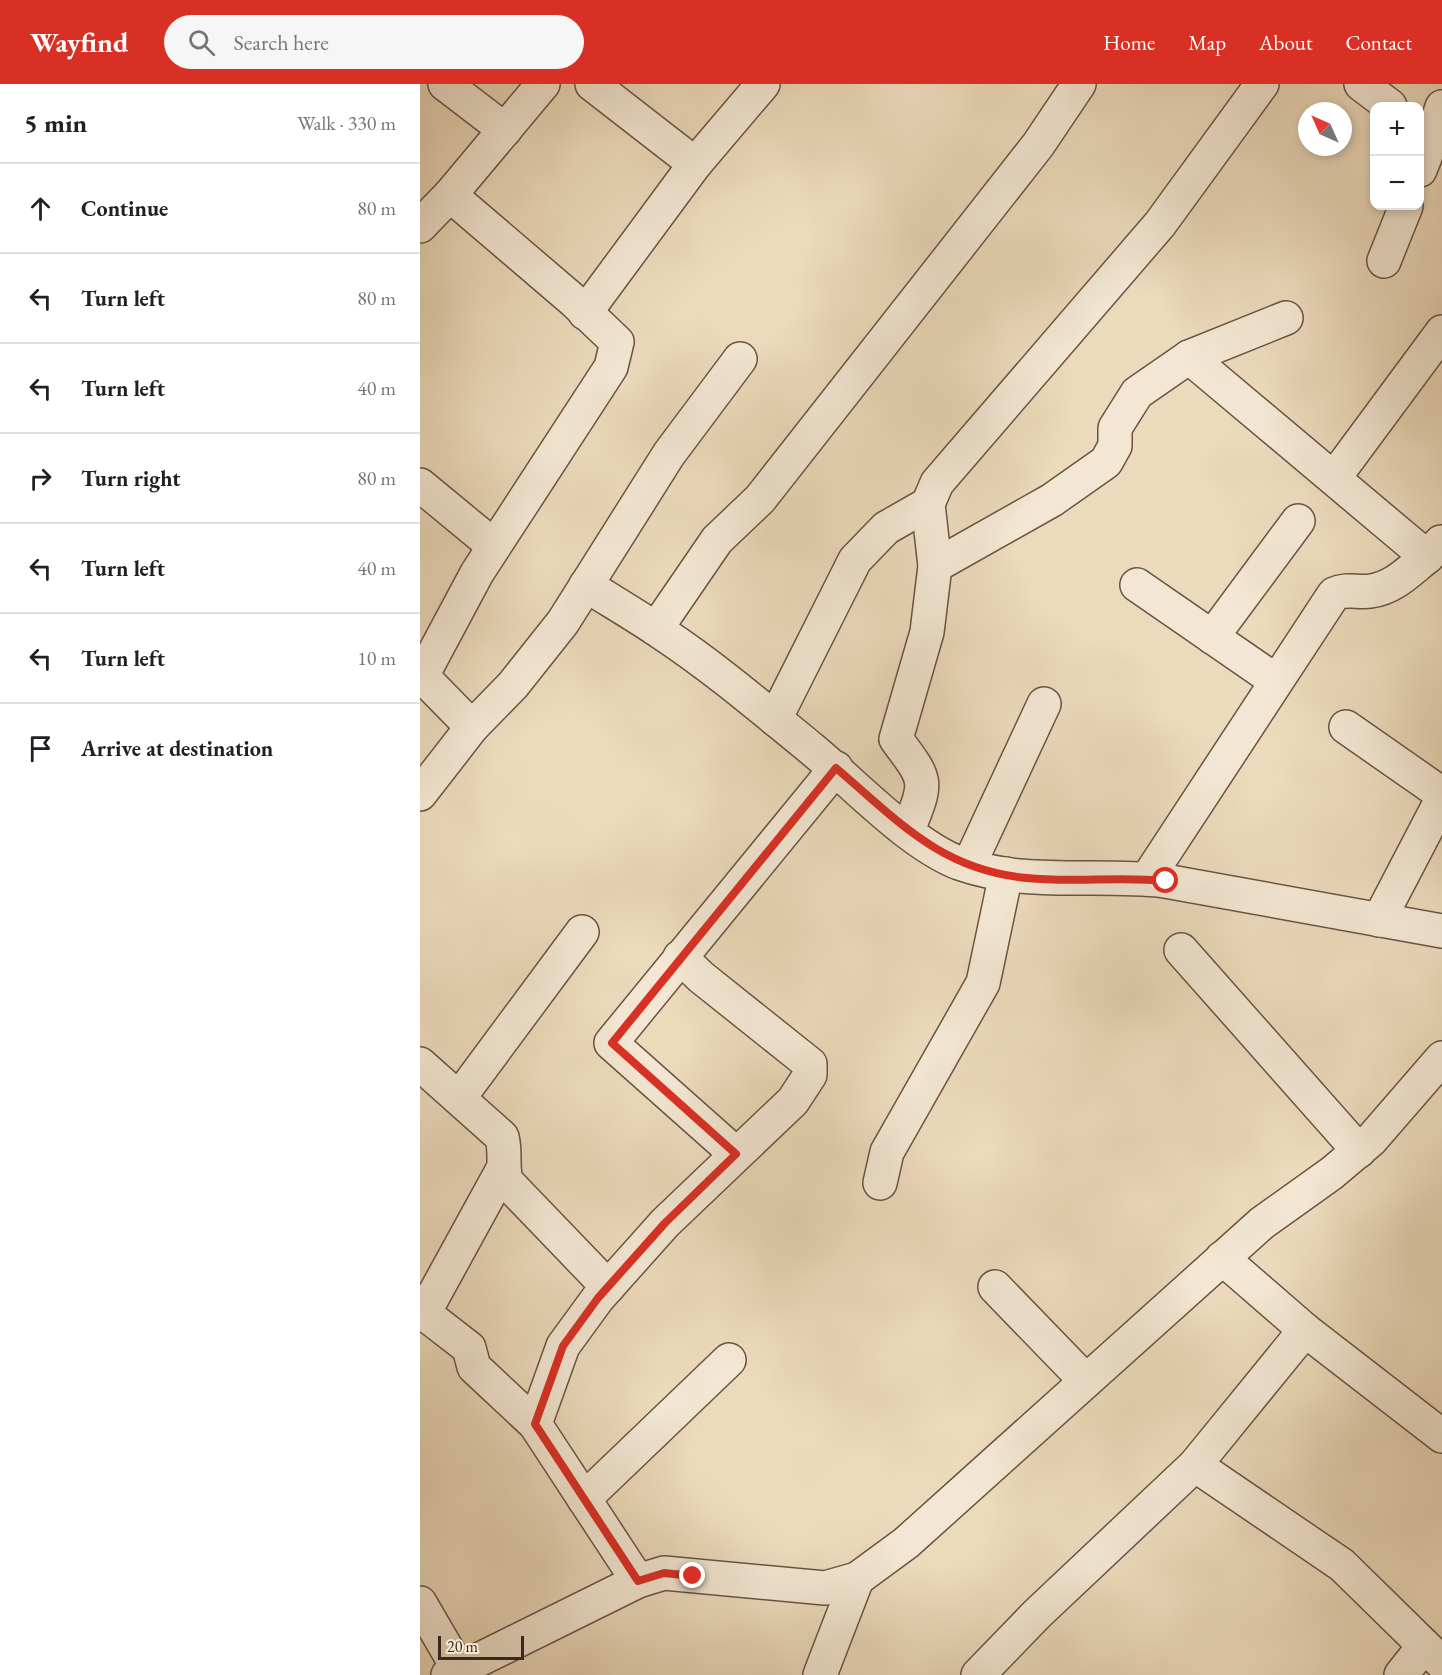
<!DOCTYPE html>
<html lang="en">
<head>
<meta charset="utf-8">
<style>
	:root { --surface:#fff; --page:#f6f6f6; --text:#202124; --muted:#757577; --line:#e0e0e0; --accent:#d93025 }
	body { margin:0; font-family:"EB Garamond",serif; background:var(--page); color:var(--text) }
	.controls { position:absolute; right:18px; top:18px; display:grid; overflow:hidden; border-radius:12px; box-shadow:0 3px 9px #0003 }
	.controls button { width:54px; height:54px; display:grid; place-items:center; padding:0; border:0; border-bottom:2px solid var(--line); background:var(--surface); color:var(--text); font:30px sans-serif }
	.compass { position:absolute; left:878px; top:18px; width:54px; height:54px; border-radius:50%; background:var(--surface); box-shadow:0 3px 9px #0003; rotate:315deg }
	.scale { position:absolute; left:18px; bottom:15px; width:86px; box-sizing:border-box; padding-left:6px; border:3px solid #3d281c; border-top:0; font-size:16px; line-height:21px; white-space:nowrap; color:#3d281c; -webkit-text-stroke:4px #f3e7d3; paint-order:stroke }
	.stop { position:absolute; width:18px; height:18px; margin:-14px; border:4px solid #d93025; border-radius:50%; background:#fff }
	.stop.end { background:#d93025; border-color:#fff; box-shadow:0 2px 6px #0008 }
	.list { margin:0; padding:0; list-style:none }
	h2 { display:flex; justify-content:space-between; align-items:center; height:78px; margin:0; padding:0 24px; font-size:26px }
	h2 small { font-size:20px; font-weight:400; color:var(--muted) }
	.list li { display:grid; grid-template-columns:39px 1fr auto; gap:18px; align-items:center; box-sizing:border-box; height:90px; padding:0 24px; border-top:2px solid var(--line) }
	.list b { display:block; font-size:22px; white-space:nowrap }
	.list em { font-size:20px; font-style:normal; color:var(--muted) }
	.icon { flex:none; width:33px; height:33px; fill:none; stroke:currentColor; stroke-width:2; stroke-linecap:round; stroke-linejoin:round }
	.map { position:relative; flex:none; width:1022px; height:1591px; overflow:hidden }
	header { display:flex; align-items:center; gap:36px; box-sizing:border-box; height:84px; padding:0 30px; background:var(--accent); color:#fff }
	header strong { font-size:28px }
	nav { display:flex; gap:33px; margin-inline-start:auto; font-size:21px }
	.search { width:420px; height:54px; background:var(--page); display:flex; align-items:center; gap:15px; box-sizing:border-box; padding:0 21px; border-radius:33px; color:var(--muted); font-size:22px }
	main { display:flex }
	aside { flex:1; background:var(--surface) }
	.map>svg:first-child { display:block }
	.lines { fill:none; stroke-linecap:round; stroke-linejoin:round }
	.minor-casing { stroke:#695444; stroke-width:36 }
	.minor { stroke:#f3e7d3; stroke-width:33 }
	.route { stroke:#d93025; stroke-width:8 }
</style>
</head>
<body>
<header>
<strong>Wayfind</strong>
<div class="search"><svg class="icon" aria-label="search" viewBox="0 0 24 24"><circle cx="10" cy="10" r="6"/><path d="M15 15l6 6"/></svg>Search here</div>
<nav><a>Home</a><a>Map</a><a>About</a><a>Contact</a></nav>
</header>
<main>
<aside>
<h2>5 min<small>Walk · 330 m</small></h2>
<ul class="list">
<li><svg class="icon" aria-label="ahead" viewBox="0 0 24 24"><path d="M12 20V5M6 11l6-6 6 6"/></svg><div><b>Continue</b></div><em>80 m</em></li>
<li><svg class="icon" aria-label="left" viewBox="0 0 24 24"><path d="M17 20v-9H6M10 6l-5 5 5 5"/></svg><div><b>Turn left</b></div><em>80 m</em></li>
<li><svg class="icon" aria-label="left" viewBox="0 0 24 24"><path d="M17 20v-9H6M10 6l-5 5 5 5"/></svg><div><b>Turn left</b></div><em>40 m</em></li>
<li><svg class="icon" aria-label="right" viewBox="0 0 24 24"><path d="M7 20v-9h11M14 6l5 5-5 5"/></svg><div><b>Turn right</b></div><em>80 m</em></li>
<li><svg class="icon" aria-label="left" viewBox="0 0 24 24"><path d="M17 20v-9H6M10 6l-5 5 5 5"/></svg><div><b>Turn left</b></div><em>40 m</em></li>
<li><svg class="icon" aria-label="left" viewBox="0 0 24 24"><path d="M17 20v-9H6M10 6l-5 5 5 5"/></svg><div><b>Turn left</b></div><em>10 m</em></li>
<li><svg class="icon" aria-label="arrive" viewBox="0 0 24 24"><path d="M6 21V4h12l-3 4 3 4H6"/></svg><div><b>Arrive at destination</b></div></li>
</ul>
</aside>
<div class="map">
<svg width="1022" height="1591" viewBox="0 0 1022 1591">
	<rect width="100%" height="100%" fill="#ecdabc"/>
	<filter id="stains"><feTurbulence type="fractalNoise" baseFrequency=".00333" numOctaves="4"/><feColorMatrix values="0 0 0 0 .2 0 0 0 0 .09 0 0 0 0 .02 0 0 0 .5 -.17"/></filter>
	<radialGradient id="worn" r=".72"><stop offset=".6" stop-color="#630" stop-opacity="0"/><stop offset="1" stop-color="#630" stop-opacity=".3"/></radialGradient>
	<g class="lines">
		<g class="minor-casing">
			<g id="minor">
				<path d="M25,0l60,46"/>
				<path d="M172,0l103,80"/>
				<path d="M941,0l29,22"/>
				<path d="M1000,46l11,12 11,-35"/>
				<path d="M1000,86l11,-28"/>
				<path d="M30,111l93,-111"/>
				<path d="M0,142l30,-31 124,106 43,41 -6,25 -134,206 -55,103"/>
				<path d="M964,177l22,-55"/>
				<path d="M165,229l110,-149 68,-80"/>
				<path d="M769,273l238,200 14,-15"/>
				<path d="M914,394l108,-146"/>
				<path d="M0,401l74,61"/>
				<path d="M515,482l117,-66 54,-38 9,-16v-18l22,-35 52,-36 97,-39"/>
				<path d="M166,501c25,16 51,31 76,48 53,35 102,77 151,117 41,34 97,94 146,113 67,24 137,10 206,18l277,50"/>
				<path d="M717,501l139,96"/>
				<path d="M236,545l61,-89 43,-41 278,-354 41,-61"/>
				<path d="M792,553l86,-116"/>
				<path d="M0,590l52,53"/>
				<path d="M355,635l80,-159 31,-32 42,-24"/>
				<path d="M926,643l96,67"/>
				<path d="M0,710l52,-67 41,-42 50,-63 106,-168 71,-95"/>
				<path d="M488,746c20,-50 20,-48 -12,-91l31,-107 8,-66 -7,-62 9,-21 223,-259 102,-140"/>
				<path d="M549,781l75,-161"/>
				<path d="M727,795l187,-285c13,-6 24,-1 37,-3 23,-3 39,-21 56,-34"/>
				<path d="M959,836l63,-121"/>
				<path d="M761,866l178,201"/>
				<path d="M0,980l82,73c4,15 0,29 4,44l102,106"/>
				<path d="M39,1014l123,-166"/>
				<path d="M316,1070l-125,-111 225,-275"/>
				<path d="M460,1099l7,-31 96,-169 23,-109"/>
				<path d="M802,1174l83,72 137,106"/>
				<path d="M575,1203l91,94"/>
				<path d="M0,1226l49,38 5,19 61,57 103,157"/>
				<path d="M4,1229l79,-144"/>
				<path d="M115,1340l28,-78 35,-48 67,-75 128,-122 17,-26v-11l-109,-87 -21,-20"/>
				<path d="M775,1381l147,100 100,98"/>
				<path d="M164,1415l145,-139"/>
				<path d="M0,1519l39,67"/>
				<path d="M28,1591l190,-94 26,-8 161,15 32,-9 49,-36 356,-320 70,-50 39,-33 71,-82"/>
				<path d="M400,1591l37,-96"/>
				<path d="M558,1591l59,-61 158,-149 110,-135"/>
				<path d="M981,1591l23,-29"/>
			</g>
		</g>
		<use href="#minor" class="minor"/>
	</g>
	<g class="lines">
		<path class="route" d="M273,1492l-29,-3 -26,8 -103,-157 28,-78 35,-48 67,-75 71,-69 -124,-111 224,-275c62,53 105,102 191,110 46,5 92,-2 139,3"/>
	</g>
	<rect width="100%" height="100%" filter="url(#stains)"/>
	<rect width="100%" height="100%" fill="url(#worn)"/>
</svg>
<div class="controls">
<button>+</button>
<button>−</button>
</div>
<svg class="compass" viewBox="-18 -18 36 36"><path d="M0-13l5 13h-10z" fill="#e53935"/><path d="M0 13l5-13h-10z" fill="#757577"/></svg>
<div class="scale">20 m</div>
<div class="stop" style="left:746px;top:797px"></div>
<div class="stop end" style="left:273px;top:1492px"></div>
</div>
</main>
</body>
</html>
